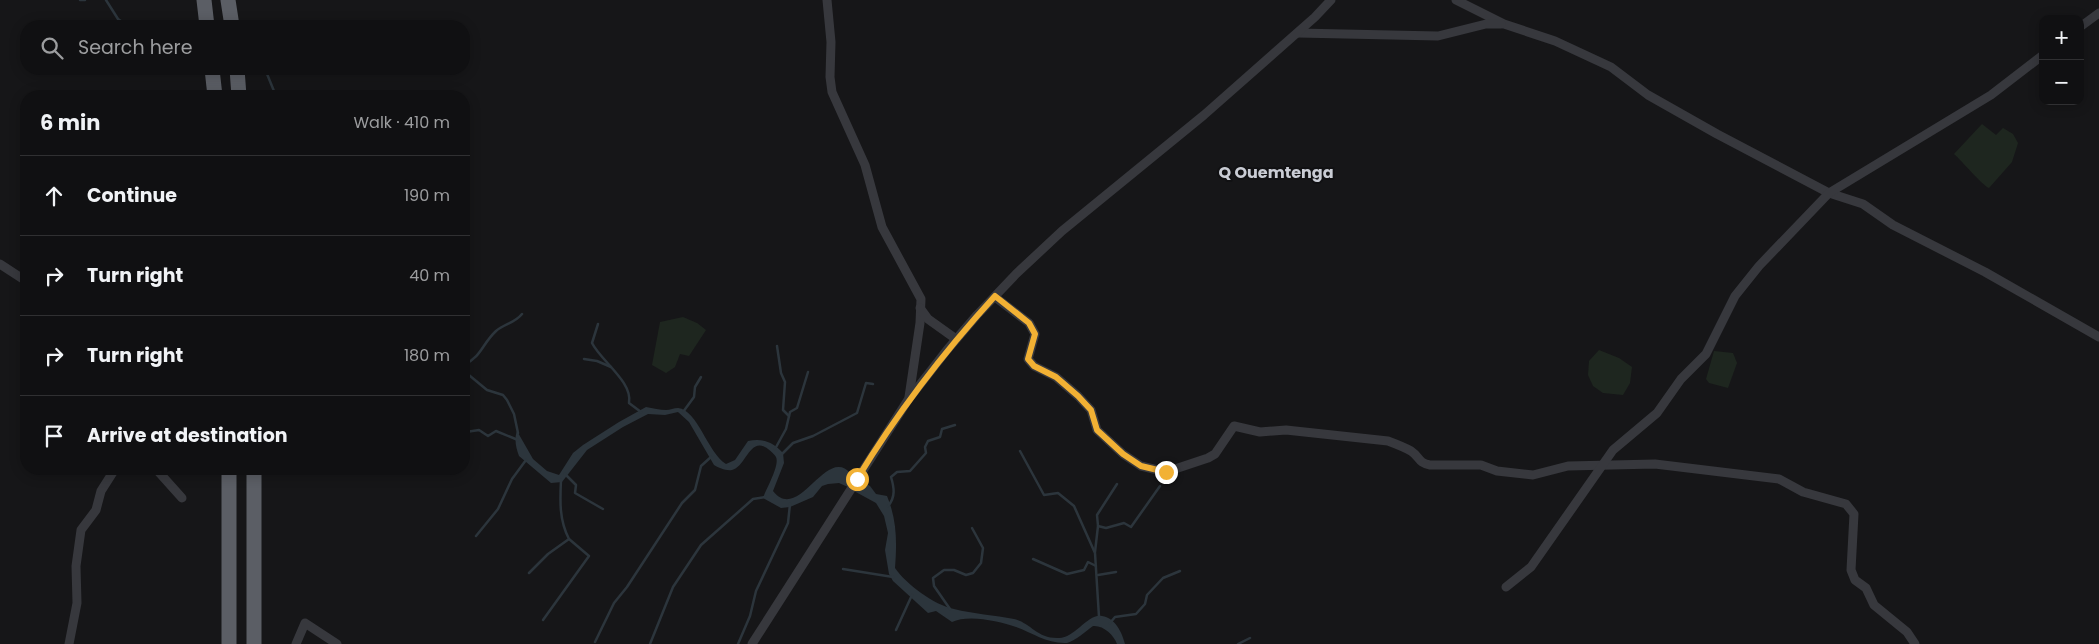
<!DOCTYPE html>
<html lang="en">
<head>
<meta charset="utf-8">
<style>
	:root { --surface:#101012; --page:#1e1e20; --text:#f1f3f6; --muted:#9c9d9f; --line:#303032 }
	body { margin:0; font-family:Poppins,sans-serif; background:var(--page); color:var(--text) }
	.controls { position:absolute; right:15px; top:15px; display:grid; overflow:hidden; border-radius:10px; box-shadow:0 2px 12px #0003 }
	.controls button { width:45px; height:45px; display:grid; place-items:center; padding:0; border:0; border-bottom:1px solid var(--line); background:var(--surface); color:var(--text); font:25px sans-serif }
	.stop { position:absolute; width:15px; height:15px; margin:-11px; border:4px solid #f2b134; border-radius:50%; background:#fff }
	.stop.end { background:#f2b134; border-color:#fff; box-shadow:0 1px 5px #0008 }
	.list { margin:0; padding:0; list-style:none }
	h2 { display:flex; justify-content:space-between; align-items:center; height:65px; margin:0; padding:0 20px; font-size:21px }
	h2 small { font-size:16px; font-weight:400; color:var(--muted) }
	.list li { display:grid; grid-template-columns:32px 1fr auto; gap:15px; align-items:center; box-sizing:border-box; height:80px; padding:0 20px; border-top:1px solid var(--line) }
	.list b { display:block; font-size:19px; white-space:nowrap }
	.list em { font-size:16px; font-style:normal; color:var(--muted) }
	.icon { flex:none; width:28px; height:28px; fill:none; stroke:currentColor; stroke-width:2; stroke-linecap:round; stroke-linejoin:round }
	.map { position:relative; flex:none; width:2099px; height:644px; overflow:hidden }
	.search { position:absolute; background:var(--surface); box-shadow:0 2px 12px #0003; left:20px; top:20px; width:450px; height:55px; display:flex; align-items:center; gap:12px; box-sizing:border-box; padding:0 18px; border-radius:20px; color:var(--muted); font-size:19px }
	.panel { position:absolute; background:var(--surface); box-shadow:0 2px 12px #0003; left:20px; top:90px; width:450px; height:385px; border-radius:20px }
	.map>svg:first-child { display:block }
	.green { fill:#1e261f }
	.water { fill:#2c353c }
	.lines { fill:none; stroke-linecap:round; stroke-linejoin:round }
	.stream { stroke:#2c353c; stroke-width:2.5 }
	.minor { stroke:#37383d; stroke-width:9 }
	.trunk { stroke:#5b5e65; stroke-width:15 }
	.route { stroke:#f2b134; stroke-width:6 }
	.labels { text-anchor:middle; stroke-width:4; stroke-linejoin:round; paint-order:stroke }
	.quarter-label { font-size:16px; font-weight:bold; fill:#c9ccd4; stroke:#111113 }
</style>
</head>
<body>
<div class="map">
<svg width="2099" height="644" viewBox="0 0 2099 644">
	<rect width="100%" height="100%" fill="#161618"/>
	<g class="green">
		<path d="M1982,124l14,11 7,-7 10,6 5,9 -6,19 -23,26c-7,-3 -27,-27 -35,-34z"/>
		<path d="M683,317l14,6 9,7 -17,26 -9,-2 -5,13 -9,6 -14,-8 8,-43z"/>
		<path d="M1599,350l20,8 13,9 -2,16 -7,12 -20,-2 -10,-7 -5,-11 1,-14z"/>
		<path d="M1714,351l19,2 4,10 -9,25 -19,-5 -3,-4z"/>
	</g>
	<g class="water">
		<path d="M646,407c7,1 14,3 20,3 4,0 8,-2 12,-2 20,2 29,44 48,56l9,-4 13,-19c15,-3 25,1 35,12l1,10 -11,28c22,28 45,-25 66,-24 8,0 11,7 16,11l-7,9 -9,-4 -11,1 -6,2 -9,11 -23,10 -9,1 -18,-10c3,-9 17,-33 13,-41 -2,-3 -5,-6 -8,-8 -18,-14 -22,18 -36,21 -6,1 -13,-2 -18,-5l-25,-43 -11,-10 -13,3 -17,-1 -25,13 -36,23 -25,32 -11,1 -32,-27c-3,-8 -5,-17 -2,-25l16,28 14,12 12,4 14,-22 10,-8 36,-23z"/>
		<path d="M861,481l9,5 6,8 11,2c10,24 10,46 8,72 11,16 39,37 59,41 19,5 41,6 60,10 17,4 23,20 45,19 16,0 29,-25 43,-22 13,2 20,16 23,28h-8c-3,-9 -14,-19 -24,-18 -8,6 -17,14 -26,17 -20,1 -34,-10 -51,-16 -17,-6 -48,-13 -64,-5l-16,-11 -8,2 -35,-32 -4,-7 -4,-24 3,-17 -4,-17 -8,-13 -22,-12z"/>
	</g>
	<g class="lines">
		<g class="stream">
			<path d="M80,0h5"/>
			<path d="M106,0l12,19 10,7"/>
			<path d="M265,69l11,27"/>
			<path d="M598,324l-6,19c9,18 41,39 37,60l12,9"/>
			<path d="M777,346l4,27 4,9 -2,28 6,6"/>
			<path d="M584,359l13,2 14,6"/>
			<path d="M464,365c18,-9 18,-21 32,-34 8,-7 19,-8 26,-17"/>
			<path d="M464,371l23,19 16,5 4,5 7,14 4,19"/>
			<path d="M683,412l11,-15 1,-10 6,-10"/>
			<path d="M466,432l13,-2 9,6 8,-5 22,9"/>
			<path d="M775,449l11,-20 4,-17 7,-4 11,-36"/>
			<path d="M1020,451l24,44 14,-2 16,13 21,47 4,64"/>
			<path d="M781,455l12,-12 20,-7 44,-23 9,-30 7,1"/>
			<path d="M565,474l11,11 -1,8 28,16"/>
			<path d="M888,506c8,-9 6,-19 3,-29l6,-5 13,-1 16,-18 -1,-6 3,-6 12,-4 2,-8 13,-4"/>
			<path d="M1098,526l-1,-11 20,-31"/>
			<path d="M476,536l22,-27 14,-30 14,-19"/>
			<path d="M1095,552l3,-26 8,2 18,-5 7,4 29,-41"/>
			<path d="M1033,559l34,15 17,-4 4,-8 8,4"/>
			<path d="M843,569l50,8"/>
			<path d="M529,573l19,-19 21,-15c-10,-19 -9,-39 -8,-59"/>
			<path d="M1098,575l18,-3"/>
			<path d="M950,609l-16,-23 -1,-8 11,-8h10l12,5 7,-2 8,-10 2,-15 -11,-20"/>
			<path d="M543,620l46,-64 -20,-17"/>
			<path d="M1110,623l5,-6 21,-3 9,-10 2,-9 16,-17 17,-7"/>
			<path d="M896,630l16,-35"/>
			<path d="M595,642l19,-39 13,-16 55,-84 13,-13 6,-24 10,-9"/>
			<path d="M650,644l23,-57 28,-42 52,-46 12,-2"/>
			<path d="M738,644l12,-28 6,-25 32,-68 2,-19"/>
			<path d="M1238,644l12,-6"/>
		</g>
		<g class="minor">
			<path d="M827,0l4,42 -1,35 2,15 33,73 17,62 39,72 -1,24 -11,74"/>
			<path d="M1456,0l48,24 51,17 56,26 37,28 69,39 112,59 34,11 30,21 92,47 114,65"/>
			<path d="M2080,27l19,-14"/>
			<path d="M1298,33l140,3 48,-12h15"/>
			<path d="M0,264l26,17"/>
			<path d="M995,297l34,26 6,11 -7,25 6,7 22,11 22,19 13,14 6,20 26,24 18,12 25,6 42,-14 7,-4 19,-28 26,6 26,-2 102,11c8,3 16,6 23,10 9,6 7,12 19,14h51l16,6 36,4 35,-9 87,-2 124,15 24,13 43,12 8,10 -3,56 4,10 11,8 8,17 33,27 8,12"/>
			<path d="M920,308l8,11 28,20"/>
			<path d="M156,469l26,29"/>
			<path d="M1506,587l25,-20 82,-117 44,-37 24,-34 25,-25 29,-58 24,-30 70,-73 162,-98 52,-40"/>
			<path d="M69,644l8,-41 -1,-37 5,-36 15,-20 5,-19 14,-22"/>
			<path d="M296,644l9,-21 32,21"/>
			<path d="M752,644l156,-244 39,-50 30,-35 39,-41 46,-43 142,-116 111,-98 16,-17"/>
		</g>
		<g class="trunk">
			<path d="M204,0l3,26"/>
			<path d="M228,0l4,26"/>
			<path d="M212,69l3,27"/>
			<path d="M237,69l2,27"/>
			<path d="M229,469v175"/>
			<path d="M254,469v175"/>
		</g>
	</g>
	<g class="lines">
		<path class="route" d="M857,479c40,-66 86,-126 138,-183l34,27 6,11 -7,25 6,7 22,11 22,19 13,14 6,20 26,24 18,12 25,6"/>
	</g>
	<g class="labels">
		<g class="quarter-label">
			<text x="1276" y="178">Q Ouemtenga</text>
		</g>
	</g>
</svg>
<div class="controls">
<button>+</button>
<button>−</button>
</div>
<div class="stop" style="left:857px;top:479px"></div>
<div class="stop end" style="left:1166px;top:472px"></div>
<div class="search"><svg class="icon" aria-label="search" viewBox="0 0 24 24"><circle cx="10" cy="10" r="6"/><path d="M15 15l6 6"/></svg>Search here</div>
<section class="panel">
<h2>6 min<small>Walk · 410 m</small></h2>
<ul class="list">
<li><svg class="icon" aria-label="ahead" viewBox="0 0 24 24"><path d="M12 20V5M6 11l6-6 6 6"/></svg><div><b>Continue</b></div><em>190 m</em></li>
<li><svg class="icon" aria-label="right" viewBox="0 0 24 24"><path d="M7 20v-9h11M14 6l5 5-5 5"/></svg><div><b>Turn right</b></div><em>40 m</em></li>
<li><svg class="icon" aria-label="right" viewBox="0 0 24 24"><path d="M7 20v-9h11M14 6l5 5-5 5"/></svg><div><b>Turn right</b></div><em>180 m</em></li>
<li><svg class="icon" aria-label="arrive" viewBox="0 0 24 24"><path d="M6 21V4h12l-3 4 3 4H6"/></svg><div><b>Arrive at destination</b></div></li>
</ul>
</section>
</div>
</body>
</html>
